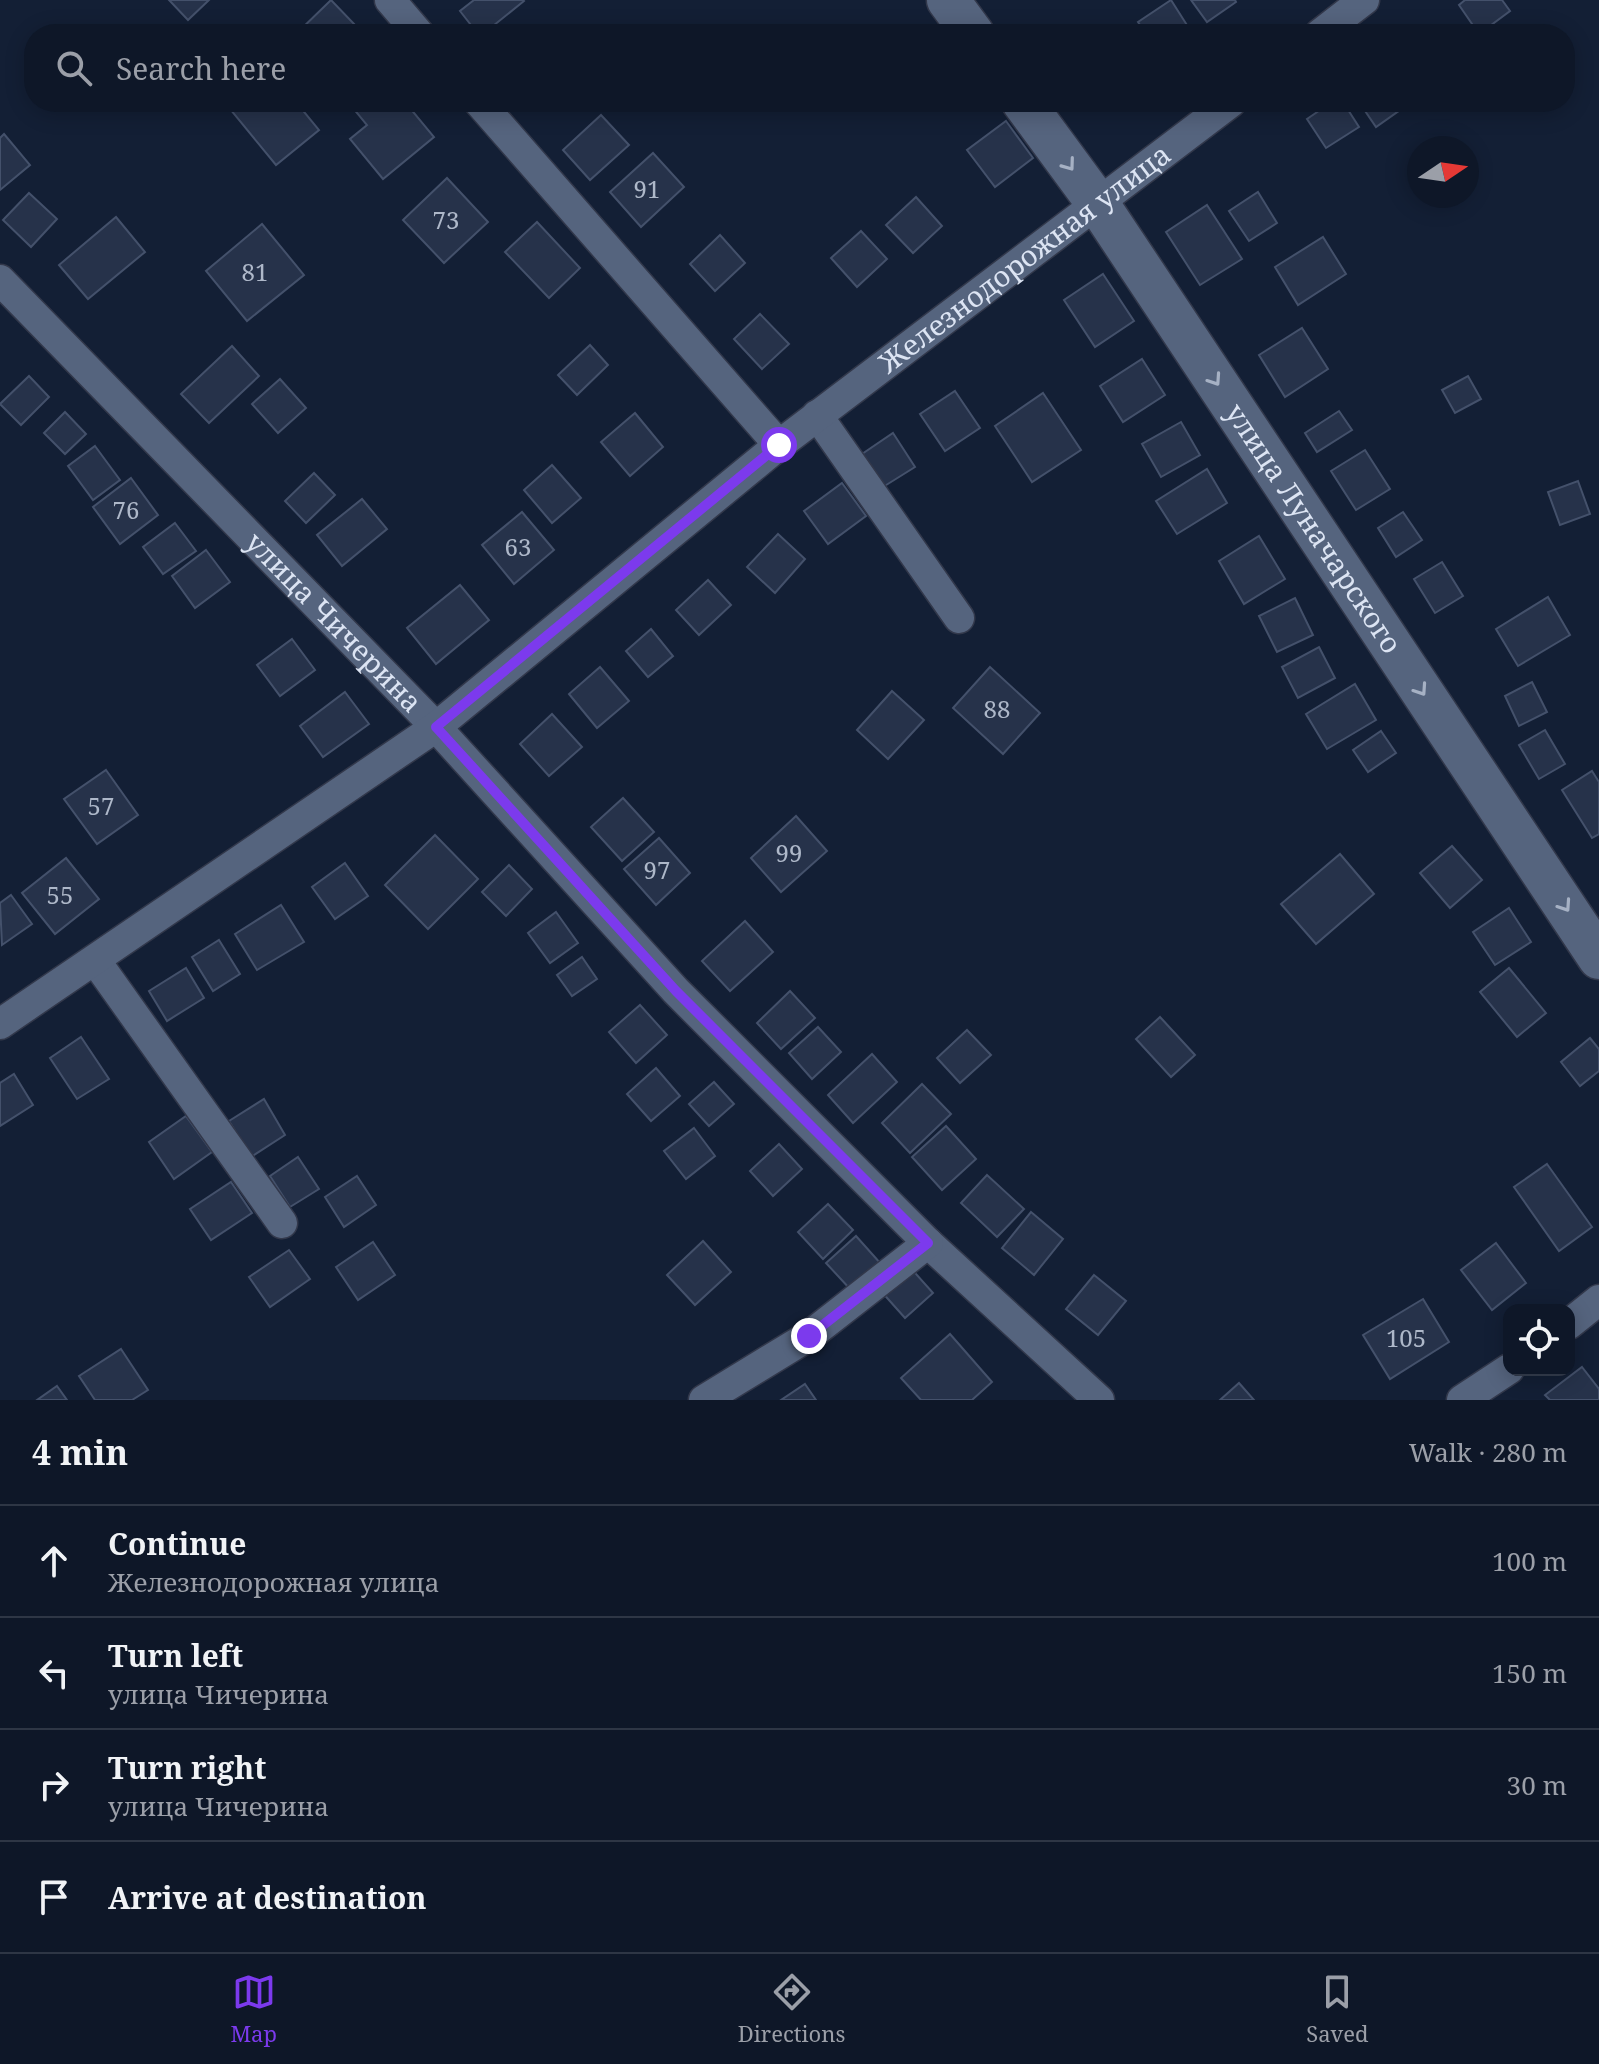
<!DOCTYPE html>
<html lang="en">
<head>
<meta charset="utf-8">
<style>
	:root { --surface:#0e1728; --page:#1c2434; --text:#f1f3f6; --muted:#9b9fa8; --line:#2e3645; --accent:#7c3aed }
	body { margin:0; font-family:"Noto Serif",serif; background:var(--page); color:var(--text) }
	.controls { position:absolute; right:24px; bottom:24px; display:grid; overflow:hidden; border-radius:16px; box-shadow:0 4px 20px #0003 }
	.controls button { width:72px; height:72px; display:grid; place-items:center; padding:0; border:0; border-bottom:2px solid var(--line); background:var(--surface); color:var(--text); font:40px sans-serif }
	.compass { position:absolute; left:1407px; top:136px; width:72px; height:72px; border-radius:50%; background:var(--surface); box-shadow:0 4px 20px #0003; rotate:77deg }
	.stop { position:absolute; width:24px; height:24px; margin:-18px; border:6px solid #7c3aed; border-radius:50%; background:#fff }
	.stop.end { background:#7c3aed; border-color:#fff; box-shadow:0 2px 8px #0008 }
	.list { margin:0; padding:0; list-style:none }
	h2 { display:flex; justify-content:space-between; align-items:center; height:104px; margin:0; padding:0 32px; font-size:34px }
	h2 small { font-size:26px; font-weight:400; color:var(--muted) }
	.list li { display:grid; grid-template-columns:52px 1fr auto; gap:24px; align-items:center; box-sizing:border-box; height:112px; padding:0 32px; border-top:2px solid var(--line) }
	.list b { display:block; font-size:30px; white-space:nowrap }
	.list p { margin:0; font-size:26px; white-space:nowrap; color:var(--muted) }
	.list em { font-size:26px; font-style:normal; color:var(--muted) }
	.icon { flex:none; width:44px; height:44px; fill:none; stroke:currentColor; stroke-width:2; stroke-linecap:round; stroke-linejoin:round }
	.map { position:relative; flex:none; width:1599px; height:1400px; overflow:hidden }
	.search { position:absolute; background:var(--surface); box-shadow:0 4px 20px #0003; left:24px; right:24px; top:24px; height:88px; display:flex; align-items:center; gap:20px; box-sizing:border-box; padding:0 28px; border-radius:32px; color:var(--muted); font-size:30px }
	.sheet { height:552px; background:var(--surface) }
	nav { display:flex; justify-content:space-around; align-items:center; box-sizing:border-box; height:112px; border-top:2px solid var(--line); background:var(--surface); font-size:22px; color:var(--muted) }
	nav a { display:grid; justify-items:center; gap:4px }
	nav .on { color:var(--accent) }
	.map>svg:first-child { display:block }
	.building { fill:#26324a; stroke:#44516b; stroke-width:2 }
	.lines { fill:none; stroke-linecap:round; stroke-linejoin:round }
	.minor-casing { stroke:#32384b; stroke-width:33 }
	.secondary-casing { stroke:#32384b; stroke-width:45 }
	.minor { stroke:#55647e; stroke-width:30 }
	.secondary { stroke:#55647e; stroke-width:42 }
	.oneway { stroke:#a6b1c4 }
	.route { stroke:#7c3aed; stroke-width:10 }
	.labels { text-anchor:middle; stroke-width:6; stroke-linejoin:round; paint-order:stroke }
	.number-label { font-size:24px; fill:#aeb8c9 }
	.street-label { font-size:28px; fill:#dce4f3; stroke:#131f35 }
</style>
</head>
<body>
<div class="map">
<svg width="1599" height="1400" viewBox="0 0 1599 1400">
	<rect width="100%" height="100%" fill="#131f35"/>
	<g class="building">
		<path d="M169,0h40l-21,20z"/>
		<path d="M331,0l25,26 -8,8h-52z"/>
		<path d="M474,0h49l1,1 -41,33h-5l-18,-23z"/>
		<path d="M1171,0l21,33 -46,1 -8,-12z"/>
		<path d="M1191,0h44l1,2 -29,20z"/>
		<path d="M1465,0h37l8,11 -31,23 -20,-29z"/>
		<path d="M239,102h57l23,28 -43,35 -46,-56z"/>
		<path d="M348,102h57l29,35 -51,42 -33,-40 17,-14z"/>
		<path d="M1332,102h11l16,25 -33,21 -19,-29z"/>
		<path d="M1359,102h50l1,1 -34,24z"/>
		<path d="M601,115l28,30 -39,35 -27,-30z"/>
		<path d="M1006,121l27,37 -38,29 -28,-37z"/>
		<path d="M4,134l26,31 -30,25v-52z"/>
		<path d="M653,153l31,34 -43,40 -31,-35z"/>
		<path d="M447,178l41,44 -44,41 -41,-43z"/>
		<path d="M1258,192l19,31 -28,18 -20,-30z"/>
		<path d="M29,193l28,26 -26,28 -28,-27z"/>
		<path d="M916,197l26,29 -29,27 -27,-28z"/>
		<path d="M1207,205l35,54 -42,26 -34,-53z"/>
		<path d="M116,217l29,35 -57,47 -29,-34z"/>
		<path d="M537,222l43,46 -31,30 -44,-46z"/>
		<path d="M262,224l42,51 -57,46 -41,-50z"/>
		<path d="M861,231l26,28 -30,28 -26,-29z"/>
		<path d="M720,235l25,28 -30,28 -25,-27z"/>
		<path d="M1323,237l23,37 -48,31 -23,-38z"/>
		<path d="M1103,274l31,47 -39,26 -31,-47z"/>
		<path d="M760,314l29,30 -27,25 -28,-30z"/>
		<path d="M1302,328l26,41 -43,28 -26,-42z"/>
		<path d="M590,345l18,20 -31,30 -19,-20z"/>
		<path d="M232,346l27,30 -50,47 -28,-29z"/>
		<path d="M1142,359l23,36 -42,27 -23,-36z"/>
		<path d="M29,376l20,21 -28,28 -21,-21z"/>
		<path d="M1468,376l13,23 -26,14 -13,-23z"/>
		<path d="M280,379l26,29 -28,25 -26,-29z"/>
		<path d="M955,391l25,37 -35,23 -25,-37z"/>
		<path d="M1043,393l38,57 -49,32 -37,-56z"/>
		<path d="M1339,411l13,19 -35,22 -12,-19z"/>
		<path d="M65,412l21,22 -21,20 -21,-21z"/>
		<path d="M635,413l28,34 -33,29 -29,-34z"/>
		<path d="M1181,422l19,33 -39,22 -19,-33z"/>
		<path d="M893,433l22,34 -32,20 -21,-33z"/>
		<path d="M95,446l25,34 -27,20 -25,-34z"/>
		<path d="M1365,450l25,39 -34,21 -25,-39z"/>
		<path d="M552,465l29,33 -29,25 -28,-33z"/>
		<path d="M1207,469l20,34 -50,31 -21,-33z"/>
		<path d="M314,473l21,22 -29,28 -21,-22z"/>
		<path d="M131,478l27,37 -38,29 -27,-37z"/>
		<path d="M1578,481l12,33 -30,11 -12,-33z"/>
		<path d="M842,483l24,33 -38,28 -24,-33z"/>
		<path d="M362,499l25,30 -45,37 -25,-31z"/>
		<path d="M522,512l32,38 -40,34 -32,-39z"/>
		<path d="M1403,512l19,28 -26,17 -18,-29z"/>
		<path d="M175,523l21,28 -33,23 -20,-27z"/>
		<path d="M778,534l27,25 -30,34 -28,-26z"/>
		<path d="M1259,536l26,43 -41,25 -25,-43z"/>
		<path d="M206,550l24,32 -35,26 -23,-32z"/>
		<path d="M1442,562l21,34 -28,17 -21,-34z"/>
		<path d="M708,580l23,25 -32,30 -23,-25z"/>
		<path d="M460,585l29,35 -53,44 -29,-36z"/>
		<path d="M1548,597l22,38 -52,31 -22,-37z"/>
		<path d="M1295,598l18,37 -36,17 -18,-36z"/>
		<path d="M651,629l22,27 -25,21 -22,-26z"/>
		<path d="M292,639l23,31 -35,26 -23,-31z"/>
		<path d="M1319,647l16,31 -37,20 -16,-31z"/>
		<path d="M600,667l29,34 -32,27 -28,-34z"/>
		<path d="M990,667l50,46 -37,41 -50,-46z"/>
		<path d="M1532,682l15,30 -28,14 -14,-30z"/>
		<path d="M1355,684l21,36 -49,29 -21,-35z"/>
		<path d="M892,691l32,29 -36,39 -31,-29z"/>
		<path d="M345,692l24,32 -46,33 -23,-31z"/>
		<path d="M552,714l30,33 -33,29 -29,-32z"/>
		<path d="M1545,730l20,34 -26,15 -20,-34z"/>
		<path d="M1381,731l15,22 -28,19 -15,-22z"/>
		<path d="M106,770l32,45 -41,29 -33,-45z"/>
		<path d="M1592,771l7,11v52l-7,4 -30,-48z"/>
		<path d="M623,798l31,34 -32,29 -31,-34z"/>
		<path d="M796,816l31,35 -46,41 -30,-34z"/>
		<path d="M435,835l43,44 -50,50 -43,-44z"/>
		<path d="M659,838l31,35 -34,32 -32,-36z"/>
		<path d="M1452,846l30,34 -32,28 -30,-35z"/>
		<path d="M1340,854l34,40 -58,50 -35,-40z"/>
		<path d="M66,858l33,41 -44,35 -33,-41z"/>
		<path d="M345,863l23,33 -33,23 -23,-32z"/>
		<path d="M509,865l23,24 -26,27 -24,-24z"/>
		<path d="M11,895l21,29 -30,21 -2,-42z"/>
		<path d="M281,905l23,37 -47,28 -22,-36z"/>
		<path d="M1509,908l22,34 -36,23 -22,-33z"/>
		<path d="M556,912l22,31 -28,20 -22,-30z"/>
		<path d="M745,921l28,31 -43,39 -28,-30z"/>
		<path d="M219,940l21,34 -27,17 -21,-34z"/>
		<path d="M582,957l15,22 -25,17 -15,-21z"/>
		<path d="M186,968l18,30 -37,23 -18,-30z"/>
		<path d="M1509,968l37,45 -29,24 -37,-45z"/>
		<path d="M790,991l25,27 -34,31 -24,-26z"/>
		<path d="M640,1005l27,30 -31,28 -27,-31z"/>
		<path d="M1160,1017l35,38 -24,22 -35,-38z"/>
		<path d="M818,1027l23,25 -29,27 -23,-26z"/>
		<path d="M967,1030l24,25 -31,28 -23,-25z"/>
		<path d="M81,1037l28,42 -32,20 -27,-41z"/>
		<path d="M1590,1038l9,11v22l-19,15 -19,-24z"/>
		<path d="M872,1054l25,28 -44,41 -25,-28z"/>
		<path d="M656,1068l24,28 -29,25 -24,-27z"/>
		<path d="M14,1074l19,31 -33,21v-43z"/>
		<path d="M714,1082l20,22 -25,22 -20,-22z"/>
		<path d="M922,1084l29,30 -41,39 -28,-30z"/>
		<path d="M264,1099l21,36 -34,22 -22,-36z"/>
		<path d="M186,1116l26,36 -38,27 -25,-37z"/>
		<path d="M946,1126l30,33 -34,31 -30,-33z"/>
		<path d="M694,1128l21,28 -29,23 -22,-28z"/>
		<path d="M779,1144l23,25 -29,27 -23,-25z"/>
		<path d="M298,1157l21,32 -29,18 -20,-31z"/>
		<path d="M1547,1164l45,63 -33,24 -45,-64z"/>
		<path d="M987,1175l37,34 -27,28 -36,-34z"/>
		<path d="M357,1176l19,29 -32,22 -19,-30z"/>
		<path d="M231,1182l21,31 -41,27 -21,-31z"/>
		<path d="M828,1204l25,26 -30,29 -25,-27z"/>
		<path d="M1031,1212l32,27 -29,36 -32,-27z"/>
		<path d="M856,1236l25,28 -30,26 -25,-27z"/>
		<path d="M703,1241l28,31 -36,33 -28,-30z"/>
		<path d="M373,1242l22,33 -37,25 -22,-33z"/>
		<path d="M1496,1243l30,40 -34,27 -31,-40z"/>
		<path d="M289,1250l21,29 -40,28 -21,-30z"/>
		<path d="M908,1265l25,28 -28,25 -25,-28z"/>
		<path d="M1094,1275l32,26 -28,34 -32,-26z"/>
		<path d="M1423,1299l26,43 -59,37 -27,-44z"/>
		<path d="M950,1334l42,48 -20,18h-51l-20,-22z"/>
		<path d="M121,1349l27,41 -16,10h-37l-16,-24z"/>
		<path d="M1582,1367l17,22v11h-49l-5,-5z"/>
		<path d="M1239,1383l15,17h-34z"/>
		<path d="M805,1384l11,16h-35z"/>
		<path d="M57,1386l10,14h-30z"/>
	</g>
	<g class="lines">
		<g class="minor-casing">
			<g id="minor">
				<path d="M390,0l29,34"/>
				<path d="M1320,34l44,-34"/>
				<path d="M479,102l300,343"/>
				<path id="s1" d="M0,280l436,447 240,264 252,252 171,157"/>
				<path d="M817,415l142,203"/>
				<path d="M95,960l187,263"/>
				<path id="s2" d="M0,1024l436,-297 343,-282 452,-343"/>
				<path d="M1569,1324l30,-24"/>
				<path d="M704,1400l105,-64 119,-93"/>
				<path d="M1462,1400l47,-31"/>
			</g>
		</g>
		<g class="secondary-casing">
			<g id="secondary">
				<path d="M948,0l25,34"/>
				<path id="s3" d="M1023,102l75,102 501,754"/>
			</g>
		</g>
		<use href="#minor" class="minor"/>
		<use href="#secondary" class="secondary"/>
	</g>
	<defs><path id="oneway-chevron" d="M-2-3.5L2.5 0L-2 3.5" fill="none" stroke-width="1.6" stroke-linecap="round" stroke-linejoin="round" transform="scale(2)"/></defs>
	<g class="oneway">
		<use href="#oneway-chevron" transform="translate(1069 165) rotate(54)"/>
		<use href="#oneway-chevron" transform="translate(1215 380) rotate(56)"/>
		<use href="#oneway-chevron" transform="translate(1421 690) rotate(56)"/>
		<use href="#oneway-chevron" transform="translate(1565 906) rotate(56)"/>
	</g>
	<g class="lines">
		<path class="route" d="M779,445l-343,282 240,264 252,252 -119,93"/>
	</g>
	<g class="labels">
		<g class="number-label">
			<text x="647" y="198">91</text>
			<text x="446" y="229">73</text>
			<text x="255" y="281">81</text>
			<text x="126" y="519">76</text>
			<text x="518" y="556">63</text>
			<text x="997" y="718">88</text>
			<text x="101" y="815">57</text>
			<text x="789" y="862">99</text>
			<text x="657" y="879">97</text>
			<text x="60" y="904">55</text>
			<text x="1406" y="1347">105</text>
		</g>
		<g class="street-label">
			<text dy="10" stroke="none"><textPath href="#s2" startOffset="1280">Железнодорожная улица</textPath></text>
			<text dy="10" stroke="none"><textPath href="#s3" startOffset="516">улица Луначарского</textPath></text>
			<text dy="10" stroke="none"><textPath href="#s1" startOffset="478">улица Чичерина</textPath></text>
		</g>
	</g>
</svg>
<div class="controls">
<button><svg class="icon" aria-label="locate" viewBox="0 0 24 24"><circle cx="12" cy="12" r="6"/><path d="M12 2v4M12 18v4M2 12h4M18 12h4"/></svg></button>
</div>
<svg class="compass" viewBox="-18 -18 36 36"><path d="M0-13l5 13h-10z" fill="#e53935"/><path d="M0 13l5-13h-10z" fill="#9b9fa8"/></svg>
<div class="stop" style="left:779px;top:445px"></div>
<div class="stop end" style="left:809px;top:1336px"></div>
<div class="search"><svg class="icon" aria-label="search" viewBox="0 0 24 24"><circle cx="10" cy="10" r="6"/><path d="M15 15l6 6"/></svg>Search here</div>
</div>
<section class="sheet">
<h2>4 min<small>Walk · 280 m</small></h2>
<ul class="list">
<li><svg class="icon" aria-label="ahead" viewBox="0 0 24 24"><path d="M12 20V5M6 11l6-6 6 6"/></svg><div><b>Continue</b><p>Железнодорожная улица</p></div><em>100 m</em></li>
<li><svg class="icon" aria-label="left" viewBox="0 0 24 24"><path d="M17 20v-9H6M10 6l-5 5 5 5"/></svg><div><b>Turn left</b><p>улица Чичерина</p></div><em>150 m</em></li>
<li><svg class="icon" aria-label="right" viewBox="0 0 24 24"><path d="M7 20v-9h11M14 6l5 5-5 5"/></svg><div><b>Turn right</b><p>улица Чичерина</p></div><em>30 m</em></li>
<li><svg class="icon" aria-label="arrive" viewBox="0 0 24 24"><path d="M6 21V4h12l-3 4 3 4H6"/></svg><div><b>Arrive at destination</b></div></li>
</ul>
</section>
<nav>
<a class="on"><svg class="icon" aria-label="map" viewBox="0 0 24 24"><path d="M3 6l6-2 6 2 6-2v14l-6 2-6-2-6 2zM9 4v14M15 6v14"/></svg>Map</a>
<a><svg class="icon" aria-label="directions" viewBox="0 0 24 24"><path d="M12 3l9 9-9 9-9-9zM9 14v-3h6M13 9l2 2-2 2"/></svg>Directions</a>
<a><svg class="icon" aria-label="saved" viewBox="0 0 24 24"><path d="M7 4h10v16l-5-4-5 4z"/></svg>Saved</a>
</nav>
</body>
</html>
